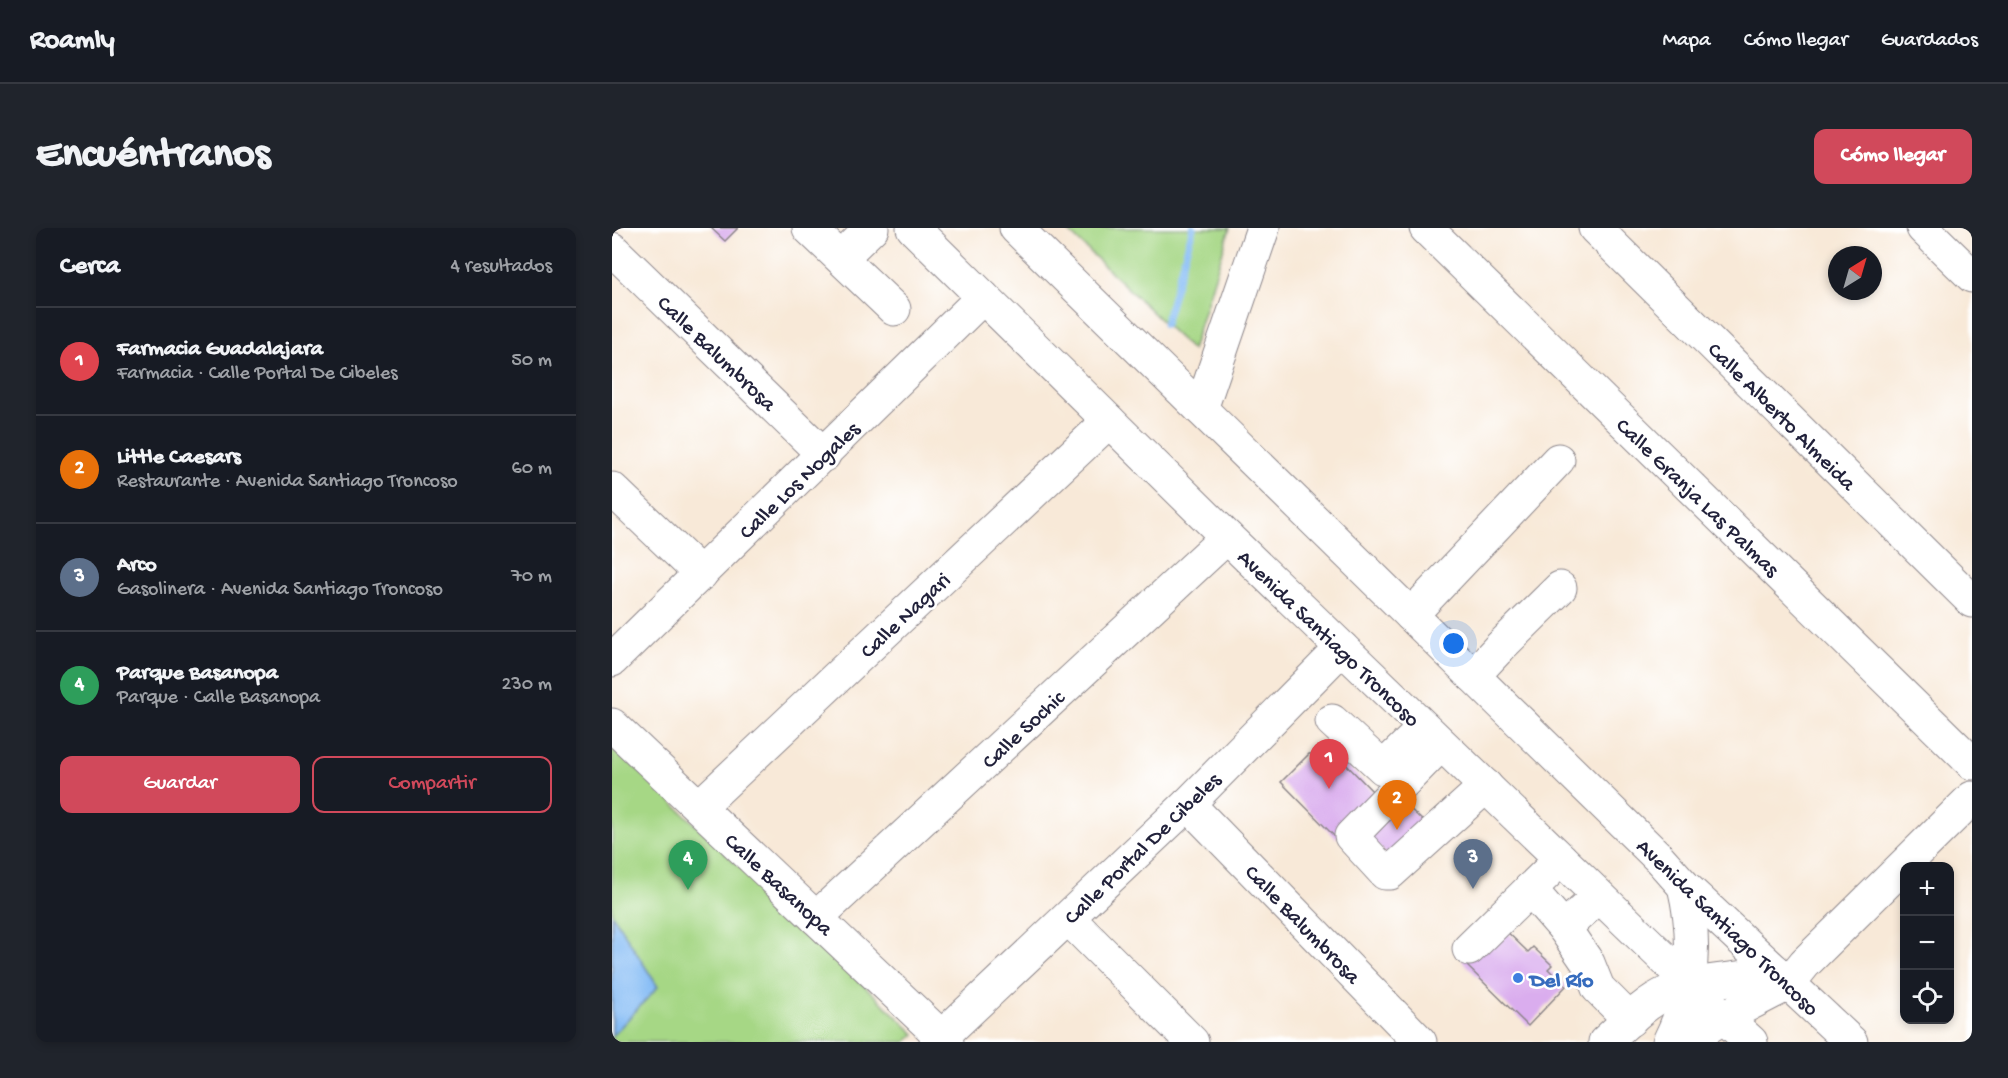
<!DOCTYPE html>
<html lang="es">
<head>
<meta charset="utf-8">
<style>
	:root { --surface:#171b24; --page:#20242c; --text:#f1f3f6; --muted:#9ea1a6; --line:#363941; --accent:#d1495b }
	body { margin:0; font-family:"Gochi Hand",sans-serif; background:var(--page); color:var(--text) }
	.controls { position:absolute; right:18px; bottom:18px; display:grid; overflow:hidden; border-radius:12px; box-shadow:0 3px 9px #0003 }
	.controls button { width:54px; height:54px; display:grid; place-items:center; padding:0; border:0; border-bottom:2px solid var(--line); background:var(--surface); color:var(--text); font:30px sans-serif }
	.compass { position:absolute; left:1216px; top:18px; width:54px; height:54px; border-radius:50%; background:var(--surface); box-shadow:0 3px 9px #0003; rotate:37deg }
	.you { position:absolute; left:842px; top:416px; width:21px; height:21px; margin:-15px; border:4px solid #fff; border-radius:50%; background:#1a73e8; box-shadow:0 0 0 9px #1a73e833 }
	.badge { display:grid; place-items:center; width:39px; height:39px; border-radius:50%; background:var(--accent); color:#fff; font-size:20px; font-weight:700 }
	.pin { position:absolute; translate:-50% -50px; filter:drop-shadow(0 2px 3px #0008) }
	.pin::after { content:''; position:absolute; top:32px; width:21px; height:18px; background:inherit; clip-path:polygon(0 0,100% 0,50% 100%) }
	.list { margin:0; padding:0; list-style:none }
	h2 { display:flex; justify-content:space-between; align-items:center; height:78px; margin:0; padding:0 24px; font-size:26px }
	h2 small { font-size:20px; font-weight:400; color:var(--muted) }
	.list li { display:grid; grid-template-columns:39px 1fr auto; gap:18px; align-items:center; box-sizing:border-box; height:108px; padding:0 24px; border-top:2px solid var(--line) }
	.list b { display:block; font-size:22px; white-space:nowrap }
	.list p { margin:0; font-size:20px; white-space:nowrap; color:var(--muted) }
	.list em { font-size:20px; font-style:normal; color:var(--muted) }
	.actions { display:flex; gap:12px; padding:18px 24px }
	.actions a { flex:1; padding:14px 0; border:2px solid var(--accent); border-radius:12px; text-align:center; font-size:21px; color:var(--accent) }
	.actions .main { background:var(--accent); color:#fff }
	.icon { flex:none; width:33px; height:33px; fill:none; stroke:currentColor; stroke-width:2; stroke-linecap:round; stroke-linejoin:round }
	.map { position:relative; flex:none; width:1360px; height:814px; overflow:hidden; border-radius:12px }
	header { display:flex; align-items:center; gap:36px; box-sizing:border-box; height:84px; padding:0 30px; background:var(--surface); border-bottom:2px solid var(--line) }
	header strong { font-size:28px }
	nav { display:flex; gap:33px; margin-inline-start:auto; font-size:21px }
	.intro { display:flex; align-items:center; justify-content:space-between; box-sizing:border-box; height:144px; padding:0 36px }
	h1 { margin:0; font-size:42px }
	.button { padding:15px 27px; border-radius:12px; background:var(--accent); color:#fff; font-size:21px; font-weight:700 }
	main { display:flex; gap:36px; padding:0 36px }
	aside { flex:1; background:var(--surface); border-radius:12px; box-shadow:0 3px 9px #0003 }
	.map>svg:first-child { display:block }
	.green { fill:#a6d785; stroke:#647c60; stroke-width:1.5 }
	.water { fill:#85bcf5; stroke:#546f98; stroke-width:1.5 }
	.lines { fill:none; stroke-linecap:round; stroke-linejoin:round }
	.stream { stroke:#85bcf5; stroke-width:7 }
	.building { fill:#daadee }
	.minor-casing { stroke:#8d868a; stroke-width:35 }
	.major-casing { stroke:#8d868a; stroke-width:35 }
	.minor { stroke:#fff; stroke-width:33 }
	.major { stroke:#fff; stroke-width:33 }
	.shop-dot { fill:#3f7fe0; stroke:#fff; stroke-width:2 }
	.labels { text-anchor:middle; stroke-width:5; stroke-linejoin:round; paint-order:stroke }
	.street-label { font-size:22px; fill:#22223b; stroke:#fff }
	.shop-label { font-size:22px; font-weight:bold; fill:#366cbe; stroke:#fff; text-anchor:start }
</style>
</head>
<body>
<header>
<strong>Roamly</strong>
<nav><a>Mapa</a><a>Cómo llegar</a><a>Guardados</a></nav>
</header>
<div class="intro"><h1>Encuéntranos</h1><a class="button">Cómo llegar</a></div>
<main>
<aside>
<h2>Cerca<small>4 resultados</small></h2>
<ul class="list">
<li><span class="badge" style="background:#e0444e">1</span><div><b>Farmacia Guadalajara</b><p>Farmacia · Calle Portal De Cibeles</p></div><em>50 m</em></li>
<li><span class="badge" style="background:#e8710a">2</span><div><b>Little Caesars</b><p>Restaurante · Avenida Santiago Troncoso</p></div><em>60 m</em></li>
<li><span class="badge" style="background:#5c6f8a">3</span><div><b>Arco</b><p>Gasolinera · Avenida Santiago Troncoso</p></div><em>70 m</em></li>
<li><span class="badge" style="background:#2e9e5b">4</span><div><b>Parque Basanopa</b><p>Parque · Calle Basanopa</p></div><em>230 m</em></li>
</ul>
<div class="actions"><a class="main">Guardar</a><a>Compartir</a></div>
</aside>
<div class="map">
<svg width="1360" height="814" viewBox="0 0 1360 814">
	<rect width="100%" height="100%" fill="#fff"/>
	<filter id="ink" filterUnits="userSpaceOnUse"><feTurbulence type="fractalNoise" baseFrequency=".0167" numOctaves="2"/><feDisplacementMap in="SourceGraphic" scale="12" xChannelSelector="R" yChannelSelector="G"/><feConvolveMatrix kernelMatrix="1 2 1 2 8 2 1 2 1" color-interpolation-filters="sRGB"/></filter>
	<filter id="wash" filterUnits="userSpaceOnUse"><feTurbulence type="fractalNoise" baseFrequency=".008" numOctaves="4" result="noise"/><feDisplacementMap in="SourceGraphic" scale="24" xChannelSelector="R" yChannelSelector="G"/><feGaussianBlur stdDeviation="1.35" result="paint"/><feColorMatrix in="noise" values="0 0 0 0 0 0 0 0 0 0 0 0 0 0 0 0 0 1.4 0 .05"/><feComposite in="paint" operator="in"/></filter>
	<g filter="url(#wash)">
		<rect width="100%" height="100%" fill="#f8e9d8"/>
		<g class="green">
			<path d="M453,0h165l-38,122z"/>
			<path d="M0,517l303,289 -9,8h-294z"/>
		</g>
		<path class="water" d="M0,686l46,73 -46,49z"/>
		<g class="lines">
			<path class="stream" d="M553,96l28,-96"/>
		</g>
		<g id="blocks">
			<g class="building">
				<path d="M99,0h27l-13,13z"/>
				<path d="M723,525l42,43 -41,42 -55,-56 28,-28z"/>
				<path d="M789,572l26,25 -34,36 -27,-26z"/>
				<path d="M886,695l30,29 5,-5 19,18 -4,4 18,17 -38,40 -66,-65z"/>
			</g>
		</g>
	</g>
	<g filter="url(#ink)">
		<use href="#blocks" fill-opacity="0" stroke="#8d868a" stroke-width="1.5"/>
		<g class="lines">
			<g class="minor-casing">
				<g id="minor">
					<path d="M197,0l85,81"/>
					<path d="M814,0l546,535"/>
					<path d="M983,0l377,373"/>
					<path d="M1311,0l49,48"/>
					<path d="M0,21l212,206"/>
					<path d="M229,30l31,-30"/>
					<path d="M589,181l62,-181"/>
					<path d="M0,261l89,85"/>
					<path d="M799,387l147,-155"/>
					<path d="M0,432l371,-363"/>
					<path d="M861,448l27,-29 60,-59"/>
					<path d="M720,493l51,47 41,-40"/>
					<path d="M0,497l335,317"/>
					<path d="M829,516l-90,92 34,37h5l96,-87"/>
					<path d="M576,576l232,238"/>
					<path d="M87,579l410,-386"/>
					<path d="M918,661l34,39 24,35 10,25 32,32"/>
					<path d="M204,690l411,-381"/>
					<path d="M456,690l124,124"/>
					<path d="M952,700l35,-32"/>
					<path d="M857,721l92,-90"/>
					<path d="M1176,756l17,-21 167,-165"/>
					<path d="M324,814l252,-238 154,-156"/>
				</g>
			</g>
			<g class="major-casing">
				<g id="major">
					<path d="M301,0l314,309 446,430 16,18 62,57"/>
					<path d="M404,0l642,629 26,29 167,156"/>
					<path d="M993,814c19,-17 39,-39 62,-49 34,-15 73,-12 108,-22"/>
					<path d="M1057,814c25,-50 28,-102 15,-156"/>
					<path d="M1072,814l40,-25 64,-33"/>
				</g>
			</g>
			<use href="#minor" class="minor"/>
			<use href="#major" class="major"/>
		</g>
	</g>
	<circle class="shop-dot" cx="906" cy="750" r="6"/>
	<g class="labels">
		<g class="street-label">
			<text transform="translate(106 124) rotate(44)" y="8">Calle Balumbrosa</text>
			<text transform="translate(1171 187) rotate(45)" y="8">Calle Alberto Almeida</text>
			<text transform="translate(186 251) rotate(-44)" y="8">Calle Los Nogales</text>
			<text transform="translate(1087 268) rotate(44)" y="8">Calle Granja Las Palmas</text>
			<text transform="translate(292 386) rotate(-43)" y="8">Calle Nagari</text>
			<text transform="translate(718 409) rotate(44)" y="8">Avenida Santiago Troncoso</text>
			<text transform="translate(410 500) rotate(-43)" y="8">Calle Sochic</text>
			<text transform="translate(529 619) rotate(-44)" y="8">Calle Portal De Cibeles</text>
			<text transform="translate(168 655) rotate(43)" y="8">Calle Basanopa</text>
			<text transform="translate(692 695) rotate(46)" y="8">Calle Balumbrosa</text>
			<text transform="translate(1117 698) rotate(44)" y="8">Avenida Santiago Troncoso</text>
		</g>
		<g class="shop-label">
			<text x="918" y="758">Del Río</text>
		</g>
	</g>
</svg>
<div class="controls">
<button>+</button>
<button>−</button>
<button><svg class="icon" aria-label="locate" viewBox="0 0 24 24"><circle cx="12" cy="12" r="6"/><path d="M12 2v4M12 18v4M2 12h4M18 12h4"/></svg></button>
</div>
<svg class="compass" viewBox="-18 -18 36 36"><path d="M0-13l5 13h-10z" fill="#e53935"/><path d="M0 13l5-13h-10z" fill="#9ea1a6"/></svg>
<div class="you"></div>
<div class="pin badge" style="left:717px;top:561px;background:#e0444e">1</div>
<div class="pin badge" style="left:785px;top:602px;background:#e8710a">2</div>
<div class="pin badge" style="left:861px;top:661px;background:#5c6f8a">3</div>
<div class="pin badge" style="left:76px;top:662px;background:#2e9e5b">4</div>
</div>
</main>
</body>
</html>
